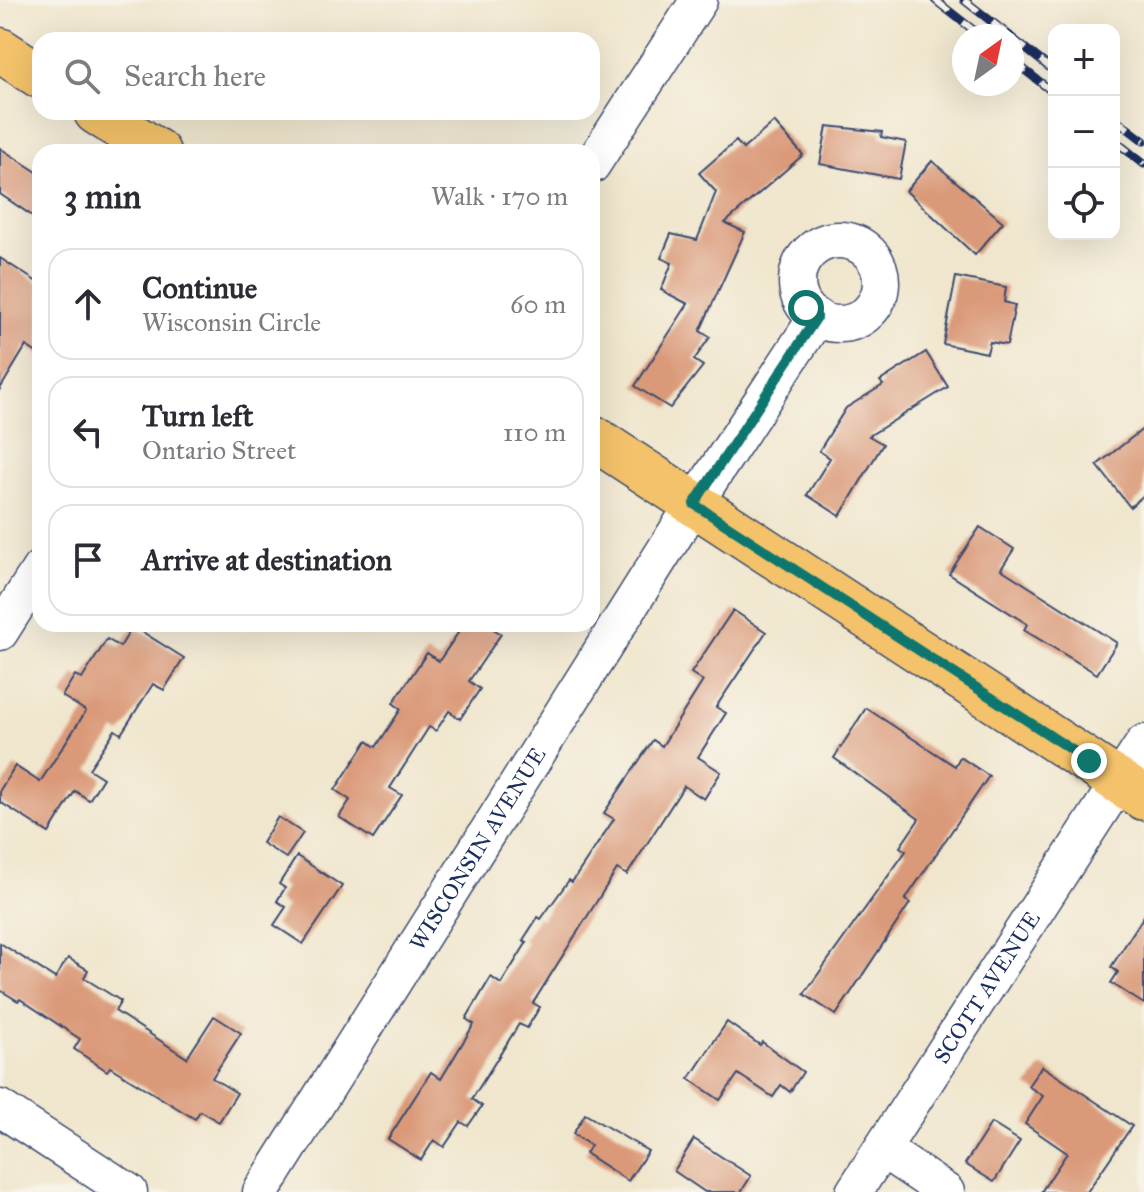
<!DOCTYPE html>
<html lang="en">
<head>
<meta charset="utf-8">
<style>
	:root { --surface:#fff; --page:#f7f7f7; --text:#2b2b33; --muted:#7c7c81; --line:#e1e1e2 }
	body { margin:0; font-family:"IM FELL Great Primer",serif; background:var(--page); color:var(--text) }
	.controls { position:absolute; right:24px; top:24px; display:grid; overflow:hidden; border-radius:16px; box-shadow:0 8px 32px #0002 }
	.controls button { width:72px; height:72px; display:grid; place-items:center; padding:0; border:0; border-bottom:2px solid var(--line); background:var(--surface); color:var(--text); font:40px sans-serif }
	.compass { position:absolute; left:952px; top:24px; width:72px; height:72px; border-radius:50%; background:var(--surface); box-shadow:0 8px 32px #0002; rotate:33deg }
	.stop { position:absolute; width:24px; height:24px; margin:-18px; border:6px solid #0f766e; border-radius:50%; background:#fff }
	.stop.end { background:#0f766e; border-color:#fff; box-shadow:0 2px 8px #0008 }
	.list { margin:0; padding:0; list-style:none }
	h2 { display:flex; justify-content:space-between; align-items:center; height:104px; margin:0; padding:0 32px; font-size:34px }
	h2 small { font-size:26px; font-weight:400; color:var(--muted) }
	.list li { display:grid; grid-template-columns:52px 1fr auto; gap:24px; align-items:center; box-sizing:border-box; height:112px; margin:0 16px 16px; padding:0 16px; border:2px solid var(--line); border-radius:24px }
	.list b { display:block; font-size:30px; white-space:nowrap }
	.list p { margin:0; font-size:26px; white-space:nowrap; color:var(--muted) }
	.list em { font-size:26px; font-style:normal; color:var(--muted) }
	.icon { flex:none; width:44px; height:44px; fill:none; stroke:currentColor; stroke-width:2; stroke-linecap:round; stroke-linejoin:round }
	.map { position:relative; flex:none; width:1144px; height:1192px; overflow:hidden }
	.search { position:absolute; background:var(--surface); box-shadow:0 8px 32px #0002; left:32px; top:32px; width:568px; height:88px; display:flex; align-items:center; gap:20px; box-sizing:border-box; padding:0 28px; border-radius:24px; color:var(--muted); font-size:30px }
	.panel { position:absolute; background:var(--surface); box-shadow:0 8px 32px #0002; left:32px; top:144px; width:568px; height:488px; border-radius:24px }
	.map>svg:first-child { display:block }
	.building { fill:#da9a79 }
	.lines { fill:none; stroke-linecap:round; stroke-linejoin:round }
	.minor-casing { stroke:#3b4a6f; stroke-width:39 }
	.major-casing { stroke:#3b4a6f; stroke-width:47 }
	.minor { stroke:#fff; stroke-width:36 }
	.major { stroke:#f3c26a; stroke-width:44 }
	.rail-casing { stroke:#1b2f5e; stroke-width:9 }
	.rail { stroke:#f7f3e8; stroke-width:6; stroke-dasharray:18; stroke-linecap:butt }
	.route { stroke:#0f766e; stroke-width:10 }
	.labels { text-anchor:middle; stroke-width:6; stroke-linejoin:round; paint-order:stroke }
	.street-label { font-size:22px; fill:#1b2f5e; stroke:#f7f3e8 }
</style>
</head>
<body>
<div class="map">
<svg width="1144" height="1192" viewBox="0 0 1144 1192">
	<rect width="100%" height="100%" fill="#f7f3e8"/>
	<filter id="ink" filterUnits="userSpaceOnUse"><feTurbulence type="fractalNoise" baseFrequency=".0125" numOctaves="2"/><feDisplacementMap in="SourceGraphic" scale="16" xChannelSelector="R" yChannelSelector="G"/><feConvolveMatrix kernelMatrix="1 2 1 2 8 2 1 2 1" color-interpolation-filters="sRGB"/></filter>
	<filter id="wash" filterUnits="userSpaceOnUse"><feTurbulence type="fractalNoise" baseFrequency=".006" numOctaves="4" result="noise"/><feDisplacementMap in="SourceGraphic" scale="32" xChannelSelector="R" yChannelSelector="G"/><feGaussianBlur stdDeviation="1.8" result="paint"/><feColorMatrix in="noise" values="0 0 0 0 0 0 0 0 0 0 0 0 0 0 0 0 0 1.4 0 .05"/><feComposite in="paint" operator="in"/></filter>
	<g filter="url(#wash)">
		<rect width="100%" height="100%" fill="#f0e6cd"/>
		<g id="blocks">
			<g class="building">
				<path d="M774,122l29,33 -78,68 20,9 -45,99 10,6 -16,23 9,6 -33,42 -35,-22 53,-82 -27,-14 11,-27 -11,-5 10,-24 26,6 19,-48 -17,-19 37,-32 7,8z"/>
				<path d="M827,126l55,6 -1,5 25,5 -7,37 -79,-15z"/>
				<path d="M0,148l40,26v47l-40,-27z"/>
				<path d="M932,161l71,61 -28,33 -69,-64z"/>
				<path d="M0,258l40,26v71l-14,-9 -26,43z"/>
				<path d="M956,277l50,10 -2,15 11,3 -8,40 -17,-3 -3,11 -44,-9z"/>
				<path d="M926,352l22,35 -79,49 14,8 -43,72 -33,-21 23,-37 -11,-7 27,-43 37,-23 -3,-4z"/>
				<path d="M1144,428v67l-14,12 -33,-42z"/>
				<path d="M980,527l34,22 -13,20 116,74 -20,31 -73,-44 3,-6 -78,-50z"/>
				<path d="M733,610l33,22 -50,75 10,6 -28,44 23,15 -17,27 -20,-13 -57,89 -10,-6 -84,134 7,4 -13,21 -8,-4 -47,75 10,7 -14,20 -7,-4 -17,25 -10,-7 -13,20 -33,-21 43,-67 10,7 33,-55 -8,-5 25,-42 10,7 26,-42 -4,-2 15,-23 3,2 28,-39 3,2 42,-63 -10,-6 49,-73 9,6 41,-65 -12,-8z"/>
				<path d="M464,624h22l15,10 -32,47 11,8 -20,30 -11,-8 -13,20 -7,-4 -39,61 12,7 -29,44 -34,-22 11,-17 -15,-10 32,-49 9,6 25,-38 -8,-6 34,-50 12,8z"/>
				<path d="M133,626l51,32 -20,32 -11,-6 -32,50 -6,-4 -26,39 14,9 -14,22 -14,-9 -26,42 -49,-31v-12l15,-24 25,16 46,-71 -24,-15 13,-21 7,4 25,-40 13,8z"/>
				<path d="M866,708l89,58 5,-9 29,19 -84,124 5,3 -74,112 -32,-21 102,-143 -6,-4 19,-28 -85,-61z"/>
				<path d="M278,817l25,16 -17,25 -24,-15z"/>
				<path d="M297,856l45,30 -39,58 -29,-19 12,-18 -9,-6 8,-13 -6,-4z"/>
				<path d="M1144,916v88l-33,-21 7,-11 -7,-5z"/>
				<path d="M0,943l55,35 13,-20 20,12 -4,8 37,23 -6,10 72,47 27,-42 27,17 -29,45 25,15 -18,29 -19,-11 -5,8 -85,-52 -3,4 -33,-22 6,-10 -60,-40 -2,2 -18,-11z"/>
				<path d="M727,1022l33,23 2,-3 41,30 -13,20 -9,-7 -8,12 -35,-23 -18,26 -31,-21z"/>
				<path d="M1042,1066l90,60 -45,66h-46l26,-39 -42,-29 18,-28 -15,-10z"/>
				<path d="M585,1114l63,37 -20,30 -43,-28 6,-7 -18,-12z"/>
				<path d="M991,1123l29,18 -26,41 -29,-18z"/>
				<path d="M694,1139l57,37 -10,16h-36l-31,-21z"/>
			</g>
		</g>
	</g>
	<g filter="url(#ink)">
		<use href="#blocks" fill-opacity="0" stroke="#3b4a6f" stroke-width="2"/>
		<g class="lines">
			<g class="minor-casing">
				<g id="minor">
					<path d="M592,165l107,-165"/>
					<circle cx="839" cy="282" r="42"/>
					<path d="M0,632l40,-63"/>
					<path d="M0,1108l129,84"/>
					<path d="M882,1149l64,43"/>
					<path id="s1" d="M261,1192l433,-688 123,-187"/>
					<path id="s2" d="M854,1192l290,-449"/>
				</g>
			</g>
			<g class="major-casing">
				<g id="major">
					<path d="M0,50l40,26"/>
					<path d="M96,112l62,40"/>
					<path d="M592,437l552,361"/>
				</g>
			</g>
			<use href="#minor" class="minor"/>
			<use href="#major" class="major"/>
			<g class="rail-casing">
				<g id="rail">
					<path d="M935,0l46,36"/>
					<path d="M964,0l46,36"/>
					<path d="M1012,38l42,33"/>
					<path d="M1012,60l42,33"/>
					<path d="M1114,118l30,23"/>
					<path d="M1114,140l30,24"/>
				</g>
			</g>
			<use href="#rail" class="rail"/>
		</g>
	</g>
	<g class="lines" filter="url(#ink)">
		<path class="route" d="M806,308l11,9 -123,187 395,257"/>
	</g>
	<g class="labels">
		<g class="street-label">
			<text dy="8" stroke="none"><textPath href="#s1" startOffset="406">WISCONSIN AVENUE</textPath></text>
			<text dy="8" stroke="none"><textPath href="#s2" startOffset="244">SCOTT AVENUE</textPath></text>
		</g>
	</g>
</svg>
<div class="controls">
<button>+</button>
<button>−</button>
<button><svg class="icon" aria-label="locate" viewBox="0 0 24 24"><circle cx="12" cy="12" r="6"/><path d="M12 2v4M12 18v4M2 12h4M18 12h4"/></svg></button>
</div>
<svg class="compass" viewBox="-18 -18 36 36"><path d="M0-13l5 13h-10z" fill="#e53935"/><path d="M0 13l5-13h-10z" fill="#7c7c81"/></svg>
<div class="stop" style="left:806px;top:308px"></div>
<div class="stop end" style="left:1089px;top:761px"></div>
<div class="search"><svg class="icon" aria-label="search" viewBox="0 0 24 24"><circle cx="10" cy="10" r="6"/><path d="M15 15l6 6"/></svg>Search here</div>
<section class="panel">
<h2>3 min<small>Walk · 170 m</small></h2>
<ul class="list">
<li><svg class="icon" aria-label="ahead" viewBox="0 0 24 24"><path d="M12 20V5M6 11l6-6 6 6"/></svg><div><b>Continue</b><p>Wisconsin Circle</p></div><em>60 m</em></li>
<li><svg class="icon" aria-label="left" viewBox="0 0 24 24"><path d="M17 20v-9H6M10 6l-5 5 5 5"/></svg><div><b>Turn left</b><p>Ontario Street</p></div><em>110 m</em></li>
<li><svg class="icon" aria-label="arrive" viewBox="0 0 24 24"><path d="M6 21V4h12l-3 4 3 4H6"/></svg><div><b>Arrive at destination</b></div></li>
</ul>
</section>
</div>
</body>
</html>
